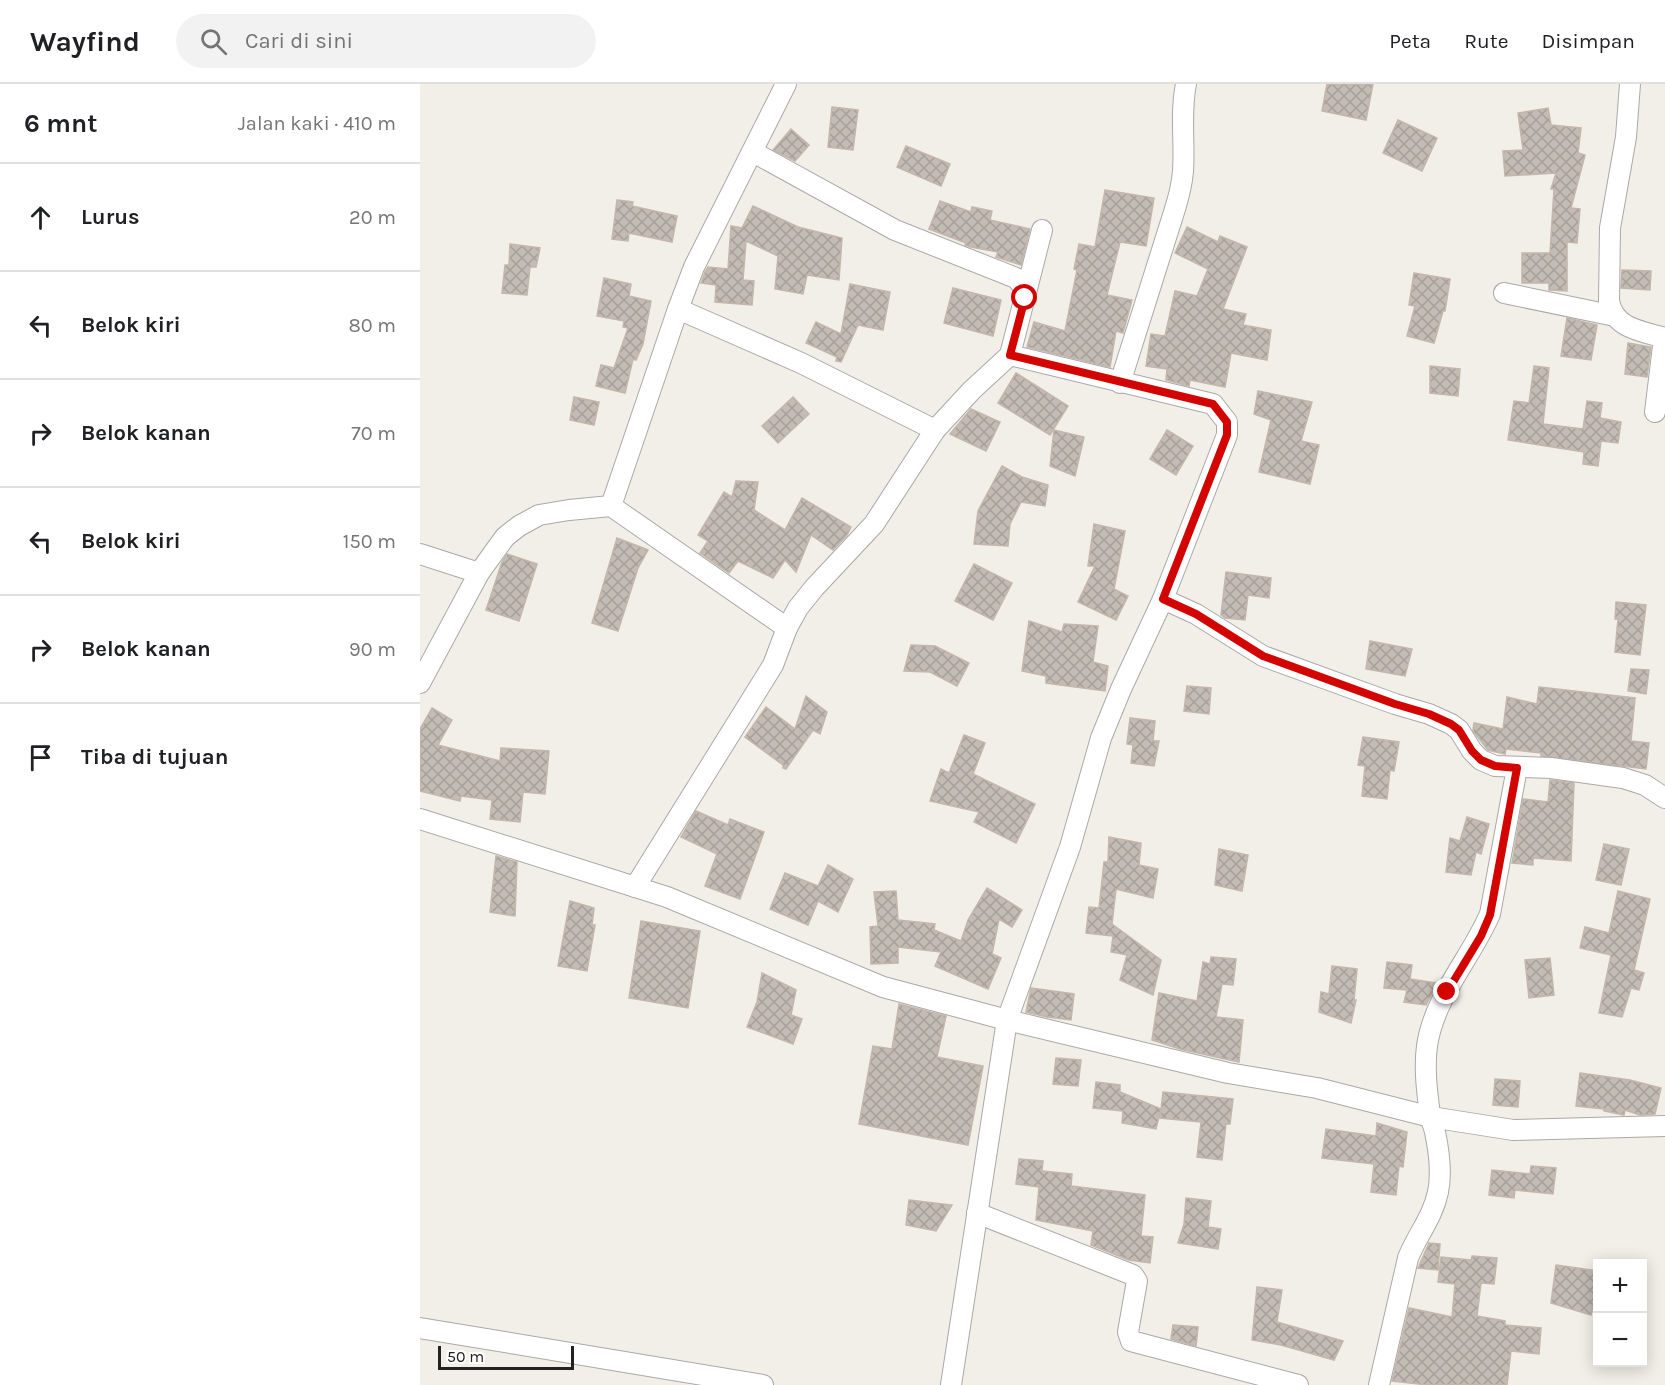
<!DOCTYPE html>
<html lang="id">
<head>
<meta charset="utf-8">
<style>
	:root { --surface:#fff; --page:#f2f2f2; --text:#202124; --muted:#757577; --line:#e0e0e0 }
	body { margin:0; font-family:Karla,sans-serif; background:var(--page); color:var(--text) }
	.controls { position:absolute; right:18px; bottom:18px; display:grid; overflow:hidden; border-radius:0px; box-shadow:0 3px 15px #0003 }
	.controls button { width:54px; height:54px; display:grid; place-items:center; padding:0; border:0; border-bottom:2px solid var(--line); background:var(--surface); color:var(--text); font:30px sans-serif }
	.scale { position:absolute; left:18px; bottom:15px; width:136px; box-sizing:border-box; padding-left:6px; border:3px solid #222; border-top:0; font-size:16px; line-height:21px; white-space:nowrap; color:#222; -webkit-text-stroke:4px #fff; paint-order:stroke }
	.stop { position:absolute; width:18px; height:18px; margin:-14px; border:4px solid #d30500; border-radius:50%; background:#fff }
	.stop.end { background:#d30500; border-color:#fff; box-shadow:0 2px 6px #0008 }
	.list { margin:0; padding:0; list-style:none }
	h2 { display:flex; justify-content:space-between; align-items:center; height:78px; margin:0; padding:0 24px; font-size:26px }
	h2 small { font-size:20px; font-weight:400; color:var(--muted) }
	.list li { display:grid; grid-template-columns:39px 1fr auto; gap:18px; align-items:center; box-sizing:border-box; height:108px; padding:0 24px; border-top:2px solid var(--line) }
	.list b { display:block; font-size:22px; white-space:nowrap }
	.list em { font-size:20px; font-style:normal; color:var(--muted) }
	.icon { flex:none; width:33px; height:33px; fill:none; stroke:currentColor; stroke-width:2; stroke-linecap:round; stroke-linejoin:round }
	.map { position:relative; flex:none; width:1245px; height:1301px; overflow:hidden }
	header { display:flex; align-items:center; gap:36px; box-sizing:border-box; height:84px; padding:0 30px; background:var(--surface); border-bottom:2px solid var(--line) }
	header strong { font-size:28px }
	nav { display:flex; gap:33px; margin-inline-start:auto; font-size:21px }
	.search { width:420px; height:54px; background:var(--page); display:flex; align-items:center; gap:15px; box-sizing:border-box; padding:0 21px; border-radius:33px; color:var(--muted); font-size:22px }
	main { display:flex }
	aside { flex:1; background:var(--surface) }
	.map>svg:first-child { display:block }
	.building { fill:url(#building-cross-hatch); stroke:#c4b6aa; stroke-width:1.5 }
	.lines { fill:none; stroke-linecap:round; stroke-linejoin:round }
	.minor-casing { stroke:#a9a9a9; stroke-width:22 }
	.minor { stroke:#fff; stroke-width:20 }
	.route { stroke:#d30500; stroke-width:8 }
</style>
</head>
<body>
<header>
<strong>Wayfind</strong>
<div class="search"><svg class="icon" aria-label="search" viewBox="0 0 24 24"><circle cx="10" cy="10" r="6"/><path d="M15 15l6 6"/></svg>Cari di sini</div>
<nav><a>Peta</a><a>Rute</a><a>Disimpan</a></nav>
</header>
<main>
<aside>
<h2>6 mnt<small>Jalan kaki · 410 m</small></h2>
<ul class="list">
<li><svg class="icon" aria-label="ahead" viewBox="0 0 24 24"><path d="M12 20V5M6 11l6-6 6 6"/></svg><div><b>Lurus</b></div><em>20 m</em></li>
<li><svg class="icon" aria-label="left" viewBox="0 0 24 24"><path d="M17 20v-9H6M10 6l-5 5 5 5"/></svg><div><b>Belok kiri</b></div><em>80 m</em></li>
<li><svg class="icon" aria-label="right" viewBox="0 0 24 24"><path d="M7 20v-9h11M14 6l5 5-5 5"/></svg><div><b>Belok kanan</b></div><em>70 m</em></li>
<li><svg class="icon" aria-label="left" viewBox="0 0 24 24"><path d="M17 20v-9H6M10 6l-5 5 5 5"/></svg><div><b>Belok kiri</b></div><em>150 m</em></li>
<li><svg class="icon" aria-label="right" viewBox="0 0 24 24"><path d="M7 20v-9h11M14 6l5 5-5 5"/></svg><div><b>Belok kanan</b></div><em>90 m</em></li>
<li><svg class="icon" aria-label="arrive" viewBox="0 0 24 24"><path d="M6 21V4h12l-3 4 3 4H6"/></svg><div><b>Tiba di tujuan</b></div></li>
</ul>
</aside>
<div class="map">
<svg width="1245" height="1301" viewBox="0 0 1245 1301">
	<defs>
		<pattern id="building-cross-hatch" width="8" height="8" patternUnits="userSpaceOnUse" patternTransform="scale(1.5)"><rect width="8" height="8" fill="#c3bbb4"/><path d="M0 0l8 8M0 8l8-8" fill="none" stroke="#a7a09a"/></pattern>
	</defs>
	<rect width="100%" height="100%" fill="#f2efe8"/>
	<g class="building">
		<path d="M907,0h46l-7,36 -44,-9z"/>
		<path d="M412,23l26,3 -5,40 -25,-3z"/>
		<path d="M1128,24l3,17 30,3 -3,25 7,2 -14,53 9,1 -3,34 -10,-1v49l-18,-1v-7h-27v-30h28l4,-64h-3l5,-16 -51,3 -2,-25 20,-1 -5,-37z"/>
		<path d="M978,36l39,18 -15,33 -39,-18z"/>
		<path d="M371,45l18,16 -14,16 -22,-11z"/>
		<path d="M486,62l44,18 -9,22 -44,-19z"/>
		<path d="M685,106l49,8 -8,48 -26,-4 -13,53 25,5 -9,33 -7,-2 -6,36 -83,-20 7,-25 31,9 12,-61 -3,-1 5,-25 16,3z"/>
		<path d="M197,116l16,2 -1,4 45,10 -5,26 -43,-9 -1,8 -16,-2z"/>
		<path d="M520,117l31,11 1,-5 20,4 -2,9 40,9 -9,36 -25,-8 2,-5 -27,-5 -6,-2 1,-2 -37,-14z"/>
		<path d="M333,122l45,21 44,11 -3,42 -32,-5 -4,19 -28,-5 3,-33 -32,-15 -3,39 11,1 -2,24 -37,-3 1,-17 -15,-2 4,-11 3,-5 20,2 3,-43 11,2z"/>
		<path d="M767,143l31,15 2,-6 27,11 -24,62 23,5 -3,11 28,5 -4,30 -36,-7 -6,34 -35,-7 -1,6 -23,-6 1,-11 -21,-3 5,-32 14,2 10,-45 22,5 11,-27 -33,-16z"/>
		<path d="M90,160l30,4 -4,19h-6l-3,28 -25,-2 3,-28h4z"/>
		<path d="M1202,186l29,1 -1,19 -29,-2z"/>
		<path d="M994,189l36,6 -5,32h-2l-9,32 -27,-7 8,-30 -6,-1z"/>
		<path d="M184,194l27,6 -2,12 22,5 -8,43 -7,16 -3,-1 -8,34 -29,-7 5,-21 13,3 14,-40 -5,-1 1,-6 -27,-5z"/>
		<path d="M430,200l40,8 -7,38 -25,-5 -17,37 -5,-1 1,-4 -31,-14 10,-21 25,12z"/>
		<path d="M533,204l48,12 -8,36 -49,-13z"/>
		<path d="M1147,234l30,7 -6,35 -30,-4z"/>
		<path d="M1208,259l23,4 -4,30 -22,-3z"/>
		<path d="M1010,282l30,3 -2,27 -28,-3z"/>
		<path d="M1114,282l15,2 -6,56 40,5 4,-28 15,2 -2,15 21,4 -3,21 -17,-2 -3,25 -15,-2 1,-12 -76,-12 6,-39 15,2z"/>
		<path d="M596,289l52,33 -18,29 -52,-32z"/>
		<path d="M838,307l54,11 -11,39 18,4 -9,39 -51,-12 12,-52 -17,-6z"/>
		<path d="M154,313l25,5 -5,23 -24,-5z"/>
		<path d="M373,313l16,17 -31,29 -16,-17z"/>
		<path d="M551,325l29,13 -14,29 -36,-17z"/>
		<path d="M634,346l30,7 -9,39 -25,-10z"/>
		<path d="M747,346l26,16 -17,29 -26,-16z"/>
		<path d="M582,382l20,11 26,8 -3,21 -24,-4 -11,22 -2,22 -34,-2 4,-33z"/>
		<path d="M316,397l22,1 -4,28 31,20 17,-32 49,29 -4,8 -14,15 -22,-15 -15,37 -11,-12 -12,18 -35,-17 -9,12 -29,-20 8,-12 -10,-6 26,-43 8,5z"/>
		<path d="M674,440l31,7 -11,58 14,7 -12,24 -38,-18 17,-36h-7z"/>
		<path d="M197,454l31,12 -10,18 -20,63 -26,-8z"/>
		<path d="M87,470l30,10 -18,57 -33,-11 16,-48z"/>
		<path d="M554,480l38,19 -19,37 -38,-19z"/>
		<path d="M806,488l45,6 -2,20 -21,-3 -3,25 -20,-2 -4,-3z"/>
		<path d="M1196,518l30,3 -6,50 -25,-3 3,-33h-3z"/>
		<path d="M609,537l33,11 2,-8 34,2 -5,36 15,4 -3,25 -59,-8v-7l-24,-5z"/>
		<path d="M950,557l42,8 -7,27 -39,-7z"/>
		<path d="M491,561l24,1 34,17 -12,23 -27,-14 -26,-1z"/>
		<path d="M1211,585l18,1 -3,24 -18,-3z"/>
		<path d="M767,602l24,2 -2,26 -25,-3z"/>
		<path d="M1119,603l96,11 -4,43 18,2 -3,26 -105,-13v-3l-35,-4 -1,5 -17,-4 -15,-19 1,-8 29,6 4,-32 30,7z"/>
		<path d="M386,612l21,16 -7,22 -7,-4 -27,39 -3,-1v-3l-38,-28 21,-30 29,22z"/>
		<path d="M12,624l20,12 -14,25 62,16 1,-13 48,3 -4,43 -22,-2 -3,30 -30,-3 2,-19 -31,-4 -1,5 -40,-10v-62z"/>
		<path d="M710,634l25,3 -2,20h6l-5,25 -23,-3 2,-18 -6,-1z"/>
		<path d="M544,651l21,8 -12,31 62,30 -19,39 -42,-21 5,-10 -49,-11 11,-32 8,4z"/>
		<path d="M943,653l36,5 -5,29 -4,-1 -3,29 -25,-3 3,-30 -7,-1z"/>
		<path d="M1130,696l24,3 -3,78 -38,-3v7l-21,-2 11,-64 25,3z"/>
		<path d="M276,727l32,14 2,-6 34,13 -24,67 -35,-13 12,-32 -36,-17z"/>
		<path d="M1047,733l22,7 -8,30 -5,-2 -5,23 -25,-3 4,-34 10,3z"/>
		<path d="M689,753l32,6 -2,22 19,4 -5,29 -37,-9 -4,35 49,36 -8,35 -33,-15 7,-25 -16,-3 2,-16 -27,-3 3,-26 10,1 5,-46h4z"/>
		<path d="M1184,760l25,5 -8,36 -25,-5z"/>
		<path d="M799,765l29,6 -6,36 -27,-6z"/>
		<path d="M76,772l21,6 -2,54 -25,-4z"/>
		<path d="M408,781l25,14 -15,33 -20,-11 -10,24 -38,-16 15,-36 33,13z"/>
		<path d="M567,804l35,22 -10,17 -13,-8 -7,35 9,4 -13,31 -53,-23 6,-14 -43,-5v16l-27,1 -1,-37 8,-1 -4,-34 22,-1 2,29 37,4 -1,6 27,11 7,-21z"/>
		<path d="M1198,807l32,8 -16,71 10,3 -5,17 -8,-2 -9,29 -23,-4 12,-58 -31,-7 5,-21 24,6z"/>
		<path d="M150,817l24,7 -2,17h3l-8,46 -29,-5z"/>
		<path d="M221,837l59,10 -12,77 -59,-10z"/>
		<path d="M791,873l25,2 -3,26 -11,-1 -6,33 27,3 -4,42 -59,-13 -28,-9 7,-47 38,8 6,-39 7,2z"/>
		<path d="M1130,874l4,37 -25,3 -4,-38z"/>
		<path d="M967,878l25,3 -2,14 27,4 -11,22 -22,-3 3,-12 -23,-2z"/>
		<path d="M912,882l25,3 -3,31h2l-5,23 -32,-11 2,-20 8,2z"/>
		<path d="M342,889l34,17 -5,25 11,4 -9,25 -46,-17 10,-25z"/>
		<path d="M611,904l43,6 -3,26 -24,-3 -21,-5z"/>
		<path d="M479,920l47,12 -9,41 46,9 -15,79 -109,-21 14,-78 19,3z"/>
		<path d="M636,974l25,2 -3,26 -25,-2z"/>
		<path d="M1160,989l50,7 31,8 -6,26 -15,1 -15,-5 -1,5 -20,-4v-2l-28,-3z"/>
		<path d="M1075,995l25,2 -2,26 -25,-2z"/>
		<path d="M676,998l24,3v7l41,17 -5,20 -34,-6 1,-12 -30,-3z"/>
		<path d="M743,1008l70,7 -3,25h-4l-4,36 -25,-3 4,-35 -41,-4z"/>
		<path d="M957,1039l30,9 -4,35 -4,-1 -3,29 -25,-3 3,-28 -52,-6 4,-29 50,7z"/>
		<path d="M599,1075l24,2 -1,10 30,3 -1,12 74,9 -4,41 12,1 -3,26 -21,-3 -38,-15 2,-14 -57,-11 3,-33 -23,-3z"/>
		<path d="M1111,1082l25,2 -3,26 -38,-4 -1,8 -25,-3 3,-25 38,4z"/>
		<path d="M766,1114l25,3 -3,26 13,2 -3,20 -40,-6 6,-19z"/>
		<path d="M489,1116l43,5 -16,26 -30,-6z"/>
		<path d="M1009,1159l11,1 -2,26 -20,-2z"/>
		<path d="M1052,1172l25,2 -3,26 -13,-1 -4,33 28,5v4l36,3 -2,26 -28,-3 -4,34h-79l-36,-4 17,-73 43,9 3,-33 -17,-2 3,-25 30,3z"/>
		<path d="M1136,1181l42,6v14l-7,30 -40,-12z"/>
		<path d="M837,1203l25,3 -5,32 66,19 -9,19 -53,-15 -29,-5z"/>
		<path d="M753,1241l25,2 -2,19 -25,-7z"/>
	</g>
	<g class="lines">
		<g class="minor-casing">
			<g id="minor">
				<path d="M1210,0l-4,53 -16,91 -1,73c5,28 33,30 56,37"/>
				<path d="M333,68l142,78 121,48 7,8 2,12"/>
				<path d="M1084,209l111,23"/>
				<path d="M258,225l16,-42 92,-183"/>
				<path d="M590,271l32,-125"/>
				<path d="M700,299l55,-174c4,-13 7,-25 8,-38 2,-30 -3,-58 3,-87"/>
				<path d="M1235,328l9,-74"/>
				<path d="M191,422l67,-197 123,54 134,67 37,-40 38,-35 203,49 14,18v13l-64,164 -42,90 -20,49 -31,109 -63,173 -56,365"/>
				<path d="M0,470l59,19 -59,110"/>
				<path d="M59,489l26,-36 14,-11 20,-11 30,-5 42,-4 176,122 -14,37 -138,222"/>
				<path d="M743,515l33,15 67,42 132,48 34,10 22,10 8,6 13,21 9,9 14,6 56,2 72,10 22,7 20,13"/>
				<path d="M367,544l11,-20 16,-20 60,-64 61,-94"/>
				<path d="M0,735l247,78 216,90 124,33 221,53 89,15 114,29 82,13 152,-4"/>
				<path d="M557,1129l156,62 4,6 -9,51 3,9 167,44"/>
				<path d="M0,1244l343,57"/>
				<path d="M959,1301l29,-127c9,-23 25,-41 30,-66 4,-19 1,-41 -3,-60 -1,-6 -4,-11 -5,-17 -3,-23 -6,-47 -3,-69 7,-49 44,-88 63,-132l27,-146"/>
			</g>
		</g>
		<use href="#minor" class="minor"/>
	</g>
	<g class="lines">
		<path class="route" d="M605,214l-15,57 203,49 14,18v13l-64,164 33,15 67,42 132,48 34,10 22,10 8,6 13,21 9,9 14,6 22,2 -27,147 -9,21 -34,56"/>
	</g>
</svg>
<div class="controls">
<button>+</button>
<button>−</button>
</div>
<div class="scale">50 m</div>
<div class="stop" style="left:605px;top:214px"></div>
<div class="stop end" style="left:1027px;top:908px"></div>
</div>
</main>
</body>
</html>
